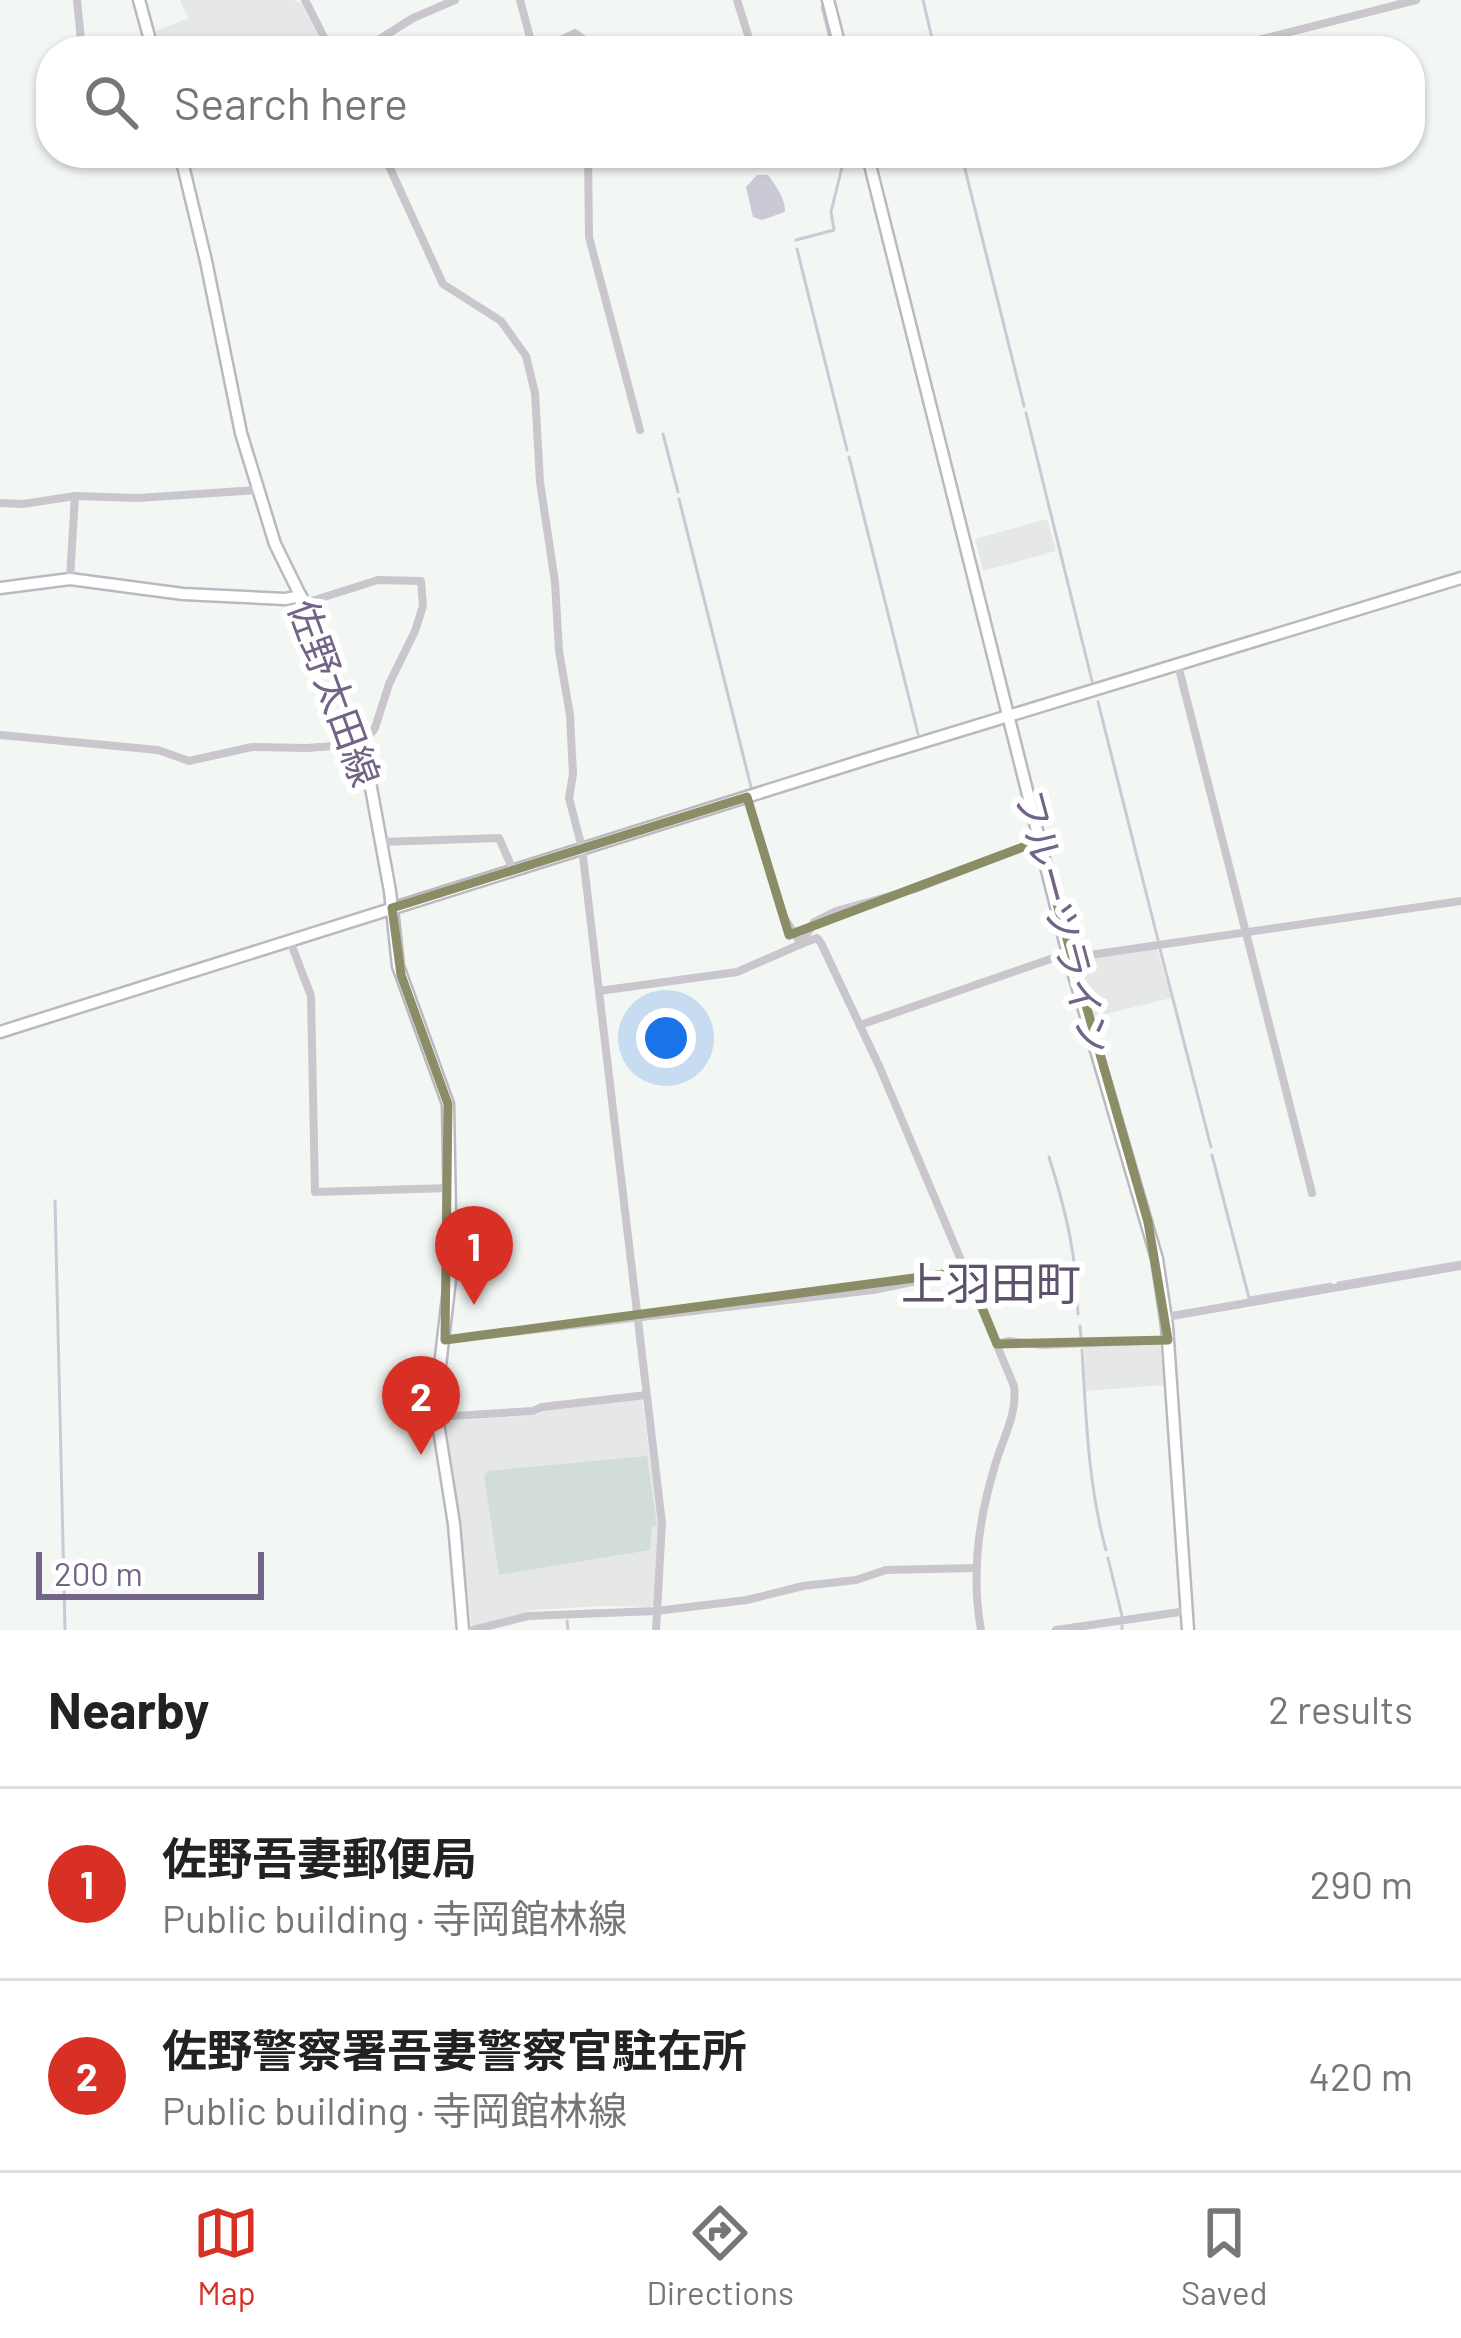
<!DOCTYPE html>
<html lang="en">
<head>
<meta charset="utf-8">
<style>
	:root { --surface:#fff; --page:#f6f6f6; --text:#222; --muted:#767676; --line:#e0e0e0; --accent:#d93025 }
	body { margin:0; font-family:Barlow,"Noto Sans JP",sans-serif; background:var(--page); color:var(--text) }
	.scale { position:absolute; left:36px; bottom:30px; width:228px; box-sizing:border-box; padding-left:12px; border:6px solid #716486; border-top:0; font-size:33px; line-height:42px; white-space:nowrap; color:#716486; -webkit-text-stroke:9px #fff; paint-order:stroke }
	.you { position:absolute; left:666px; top:1038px; width:42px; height:42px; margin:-30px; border:9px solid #fff; border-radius:50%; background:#1a73e8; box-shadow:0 0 0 18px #1a73e833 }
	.badge { display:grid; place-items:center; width:78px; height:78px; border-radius:50%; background:var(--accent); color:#fff; font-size:39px; font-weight:700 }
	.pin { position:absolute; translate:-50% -99px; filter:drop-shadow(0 3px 6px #0008) }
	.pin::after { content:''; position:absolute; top:63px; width:42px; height:36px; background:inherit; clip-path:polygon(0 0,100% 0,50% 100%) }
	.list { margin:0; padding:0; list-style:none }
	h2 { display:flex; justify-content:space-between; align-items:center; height:156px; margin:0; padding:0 48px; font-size:51px }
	h2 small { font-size:39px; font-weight:400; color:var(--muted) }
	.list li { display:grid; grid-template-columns:78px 1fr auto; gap:36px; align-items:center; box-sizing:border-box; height:192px; padding:0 48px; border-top:3px solid var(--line) }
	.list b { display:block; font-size:45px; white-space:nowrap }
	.list p { margin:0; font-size:39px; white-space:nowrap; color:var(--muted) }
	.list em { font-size:39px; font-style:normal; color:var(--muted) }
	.icon { flex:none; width:66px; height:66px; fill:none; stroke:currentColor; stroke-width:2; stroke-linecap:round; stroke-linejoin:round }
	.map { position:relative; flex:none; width:1461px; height:1630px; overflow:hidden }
	.search { position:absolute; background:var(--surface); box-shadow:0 3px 9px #0004; left:36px; right:36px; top:36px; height:132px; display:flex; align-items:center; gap:30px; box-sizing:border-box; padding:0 42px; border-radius:48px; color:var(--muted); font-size:45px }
	.sheet { height:540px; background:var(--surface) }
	nav { display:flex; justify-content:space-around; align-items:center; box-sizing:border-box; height:168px; border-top:3px solid var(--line); background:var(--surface); font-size:33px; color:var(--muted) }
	nav a { display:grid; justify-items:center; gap:6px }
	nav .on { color:var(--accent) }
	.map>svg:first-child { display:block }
	.built { fill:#e6e8e7 }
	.green { fill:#d2dcd8 }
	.water { fill:#ccc9d6 }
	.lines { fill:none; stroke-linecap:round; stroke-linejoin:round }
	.stream { stroke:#ccc9d6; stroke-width:3 }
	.secondary-casing { stroke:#bcb8c2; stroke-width:15 }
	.street { stroke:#c9c6cd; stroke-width:8 }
	.secondary { stroke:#fff; stroke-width:10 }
	.marked { fill:none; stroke:#8b8d66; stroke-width:9; stroke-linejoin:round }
	.labels { text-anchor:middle; stroke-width:12; stroke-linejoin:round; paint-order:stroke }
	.street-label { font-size:39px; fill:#716486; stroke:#fff }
	.quarter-label { font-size:45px; fill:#5c526b; stroke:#fff }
</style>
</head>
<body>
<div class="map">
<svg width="1461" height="1630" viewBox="0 0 1461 1630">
	<rect width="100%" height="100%" fill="#f3f7f3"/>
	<g class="built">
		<path d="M180,0h114l8,4 24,47h-165l-5,-20 32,-13z"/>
		<path d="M1047,519l9,32 -73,20 -8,-32z"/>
		<path d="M1157,948l14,50 -77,19 -16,-58z"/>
		<path d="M1160,1343l4,42 -78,6 -2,-44z"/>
		<path d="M642,1398l17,127 -5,79 -4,3 -47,-1 -71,4 -57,17 -4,-2 -25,-202 3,-2 89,-6 7,-5z"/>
	</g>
	<path class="green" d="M647,1456l10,70h-5l-2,24 -151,25 -15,-99 4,-5z"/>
	<path class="water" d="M757,175h11c7,9 18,25 17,37l-23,8 -9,-3 -7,-30z"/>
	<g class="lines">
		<g class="stream">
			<path d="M923,0l12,51"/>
			<path d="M822,7l11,44"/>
			<path d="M961,153l63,253"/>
			<path d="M796,240l38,-10 -3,-18 13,-53"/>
			<path d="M797,249l50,201"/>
			<path d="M1026,413l66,268"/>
			<path d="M663,434l15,58"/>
			<path d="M849,457l69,277"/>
			<path d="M679,499l72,288"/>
			<path d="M1098,702l60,238"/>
			<path d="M1160,949l51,198"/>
			<path d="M1212,1155l37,143 82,-14"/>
			<path d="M1049,1157c17,54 28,100 29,157"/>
			<path d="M55,1201l10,429"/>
			<path d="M1338,1283l123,-21"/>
			<path d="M1080,1326l1,12"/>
			<path d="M1082,1350c4,67 6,135 24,200"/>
			<path d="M1108,1558l14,58"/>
			<path d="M567,1621l1,9"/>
			<path d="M1122,1626v4"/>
		</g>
		<g class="secondary-casing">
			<g id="secondary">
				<path d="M139,0l14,51"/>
				<path d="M828,0l13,51"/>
				<path d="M180,153l26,108 35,172 34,111 49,100 43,122 23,125 8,75 50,138 3,167 -13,112 -1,34 17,107 9,106"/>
				<path d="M867,153l202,805 88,301 10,67 21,304"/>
				<path d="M0,588l70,-9 113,15 102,5 16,-3"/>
				<path d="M0,1032l864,-272 597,-182"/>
			</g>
		</g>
		<g class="street">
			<path d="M77,0l5,51"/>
			<path d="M305,0l26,51"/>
			<path d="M520,0l11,41 5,5 10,1 29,-14 15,11 20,7"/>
			<path d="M737,0l16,51"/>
			<path d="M361,51l52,-33 42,-18"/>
			<path d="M1216,51l200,-51"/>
			<path d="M383,153l60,131 58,37 25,35 9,37 5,89 15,100 4,69 11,64 3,59 -4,24 13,50 80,675 -6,107"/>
			<path d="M588,153l1,84 51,193"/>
			<path d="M801,153l5,5 46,-5"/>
			<path d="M0,503l23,1 52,-8 63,2 120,-8"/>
			<path d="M70,578l5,-82"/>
			<path d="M1178,665l134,528"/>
			<path d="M0,735l158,15 31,11 63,-14 55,1 52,-4 7,-4 9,-12 14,-44 26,-53 8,-25 -2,-25 -43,-1 -73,23"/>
			<path d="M747,797l37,120 17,27 16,-6 4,5 59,125 134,318c4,29 -13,55 -20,83 -16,53 -23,106 -13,161"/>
			<path d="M381,842l118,-4 14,32"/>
			<path d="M290,941l21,55 4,196 135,-4"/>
			<path d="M1069,958l392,-57"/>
			<path d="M599,991l138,-19 64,-28 13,-22 22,-11 79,-22 124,-48"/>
			<path d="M860,1025l208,-72"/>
			<path d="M1166,1317l295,-51"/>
			<path d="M445,1340l428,-50 93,-19"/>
			<path d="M997,1344l11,-3 35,4 125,-5"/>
			<path d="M437,1417l96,-6 9,-4 104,-12"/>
			<path d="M473,1630l55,-14 128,-5 91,-11 56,-14 53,-6 30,-10 90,-2"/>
			<path d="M1056,1630l131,-19"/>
		</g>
		<use href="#secondary" class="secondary"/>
	</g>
	<path class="marked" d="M747,797l42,138 250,-94 109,381 20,118 -171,4 -30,-73 -522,69 3,-236 -47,-129 -9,-67z"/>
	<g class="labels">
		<g class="street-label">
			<text transform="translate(334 693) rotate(70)" y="14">佐野太田線</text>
			<text transform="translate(1063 922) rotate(75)" y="14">フルーツライン</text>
		</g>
		<g class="quarter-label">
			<text x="991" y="1300">上羽田町</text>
		</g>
	</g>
</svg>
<div class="scale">200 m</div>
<div class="you"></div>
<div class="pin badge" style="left:474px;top:1305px">1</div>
<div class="pin badge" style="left:421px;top:1455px">2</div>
<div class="search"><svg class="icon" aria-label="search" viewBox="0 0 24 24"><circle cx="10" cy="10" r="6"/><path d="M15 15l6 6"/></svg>Search here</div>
</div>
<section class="sheet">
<h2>Nearby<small>2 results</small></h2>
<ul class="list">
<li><span class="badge">1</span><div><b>佐野吾妻郵便局</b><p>Public building · 寺岡館林線</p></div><em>290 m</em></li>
<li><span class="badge">2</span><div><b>佐野警察署吾妻警察官駐在所</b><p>Public building · 寺岡館林線</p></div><em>420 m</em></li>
</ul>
</section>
<nav>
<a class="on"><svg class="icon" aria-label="map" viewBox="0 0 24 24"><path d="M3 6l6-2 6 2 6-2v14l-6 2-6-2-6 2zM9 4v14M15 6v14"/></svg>Map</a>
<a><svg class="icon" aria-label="directions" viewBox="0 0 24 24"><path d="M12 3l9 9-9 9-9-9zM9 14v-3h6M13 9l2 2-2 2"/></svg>Directions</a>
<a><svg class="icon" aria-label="saved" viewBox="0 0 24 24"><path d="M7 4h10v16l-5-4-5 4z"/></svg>Saved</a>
</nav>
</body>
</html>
